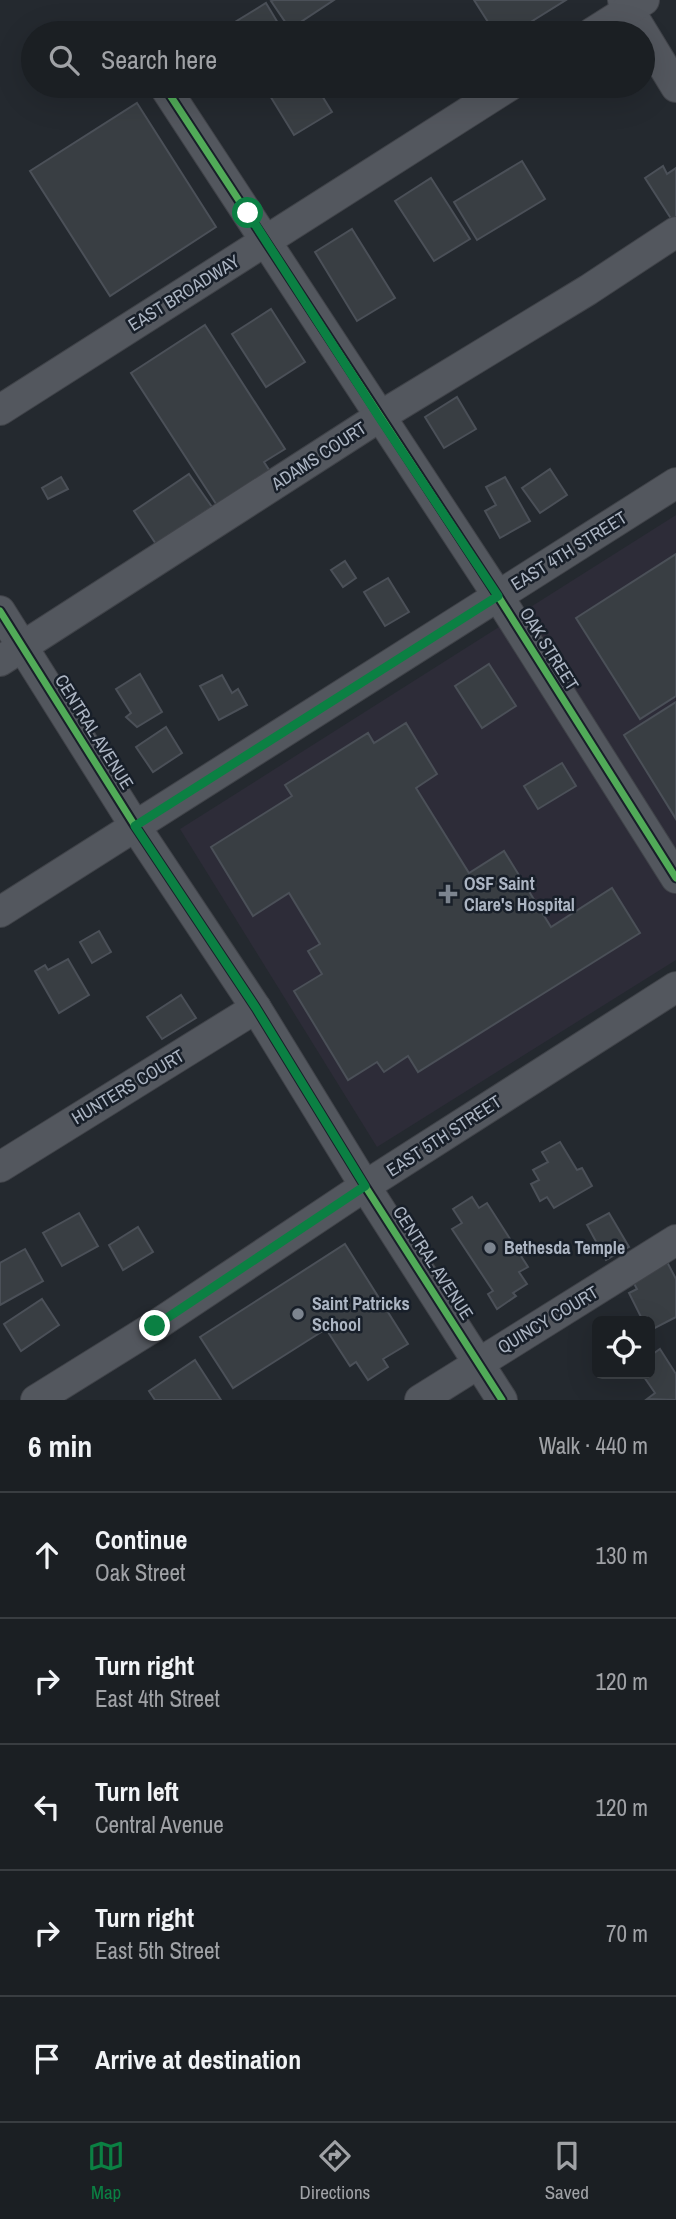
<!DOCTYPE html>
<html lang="en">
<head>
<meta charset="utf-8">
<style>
	:root { --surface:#1b1f23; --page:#282c30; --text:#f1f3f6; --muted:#a0a2a6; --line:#393d41; --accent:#0b8043 }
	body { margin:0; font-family:"Archivo Narrow",sans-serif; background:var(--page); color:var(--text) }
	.controls { position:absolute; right:21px; bottom:21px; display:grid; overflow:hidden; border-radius:10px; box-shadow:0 7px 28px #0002 }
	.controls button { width:63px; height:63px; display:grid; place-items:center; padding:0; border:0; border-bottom:2px solid var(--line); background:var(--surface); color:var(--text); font:35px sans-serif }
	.stop { position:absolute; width:21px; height:21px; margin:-16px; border:5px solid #0b8043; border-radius:50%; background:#fff }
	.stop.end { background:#0b8043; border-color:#fff; box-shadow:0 2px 7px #0008 }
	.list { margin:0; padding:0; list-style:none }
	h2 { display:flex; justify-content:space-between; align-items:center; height:91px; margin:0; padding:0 28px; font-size:30px }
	h2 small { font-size:23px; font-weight:400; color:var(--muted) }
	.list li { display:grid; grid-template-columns:46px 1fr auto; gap:21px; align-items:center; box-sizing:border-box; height:126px; padding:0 28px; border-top:2px solid var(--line) }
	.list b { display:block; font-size:26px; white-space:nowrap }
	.list p { margin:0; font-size:23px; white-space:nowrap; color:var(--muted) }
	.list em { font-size:23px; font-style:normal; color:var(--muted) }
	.icon { flex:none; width:38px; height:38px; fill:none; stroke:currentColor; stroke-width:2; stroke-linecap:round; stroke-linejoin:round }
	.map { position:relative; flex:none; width:676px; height:1400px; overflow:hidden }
	.search { position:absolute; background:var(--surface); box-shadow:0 7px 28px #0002; left:21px; right:21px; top:21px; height:77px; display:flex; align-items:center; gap:18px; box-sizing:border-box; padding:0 24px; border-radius:38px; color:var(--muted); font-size:26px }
	.sheet { height:721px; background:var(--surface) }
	nav { display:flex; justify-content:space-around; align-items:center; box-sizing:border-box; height:98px; border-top:2px solid var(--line); background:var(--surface); font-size:19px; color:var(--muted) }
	nav a { display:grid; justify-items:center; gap:4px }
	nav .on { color:var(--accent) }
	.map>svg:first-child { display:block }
	.medical { fill:#2d2c38 }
	.building { fill:#393e43; stroke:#4b5058; stroke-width:2 }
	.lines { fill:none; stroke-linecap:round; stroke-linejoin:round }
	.minor-casing { stroke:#404349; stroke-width:32 }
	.minor { stroke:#53575e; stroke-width:30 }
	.cycleway-casing { stroke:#181f29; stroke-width:11 }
	.cycleway { stroke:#51ab58; stroke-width:7 }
	.route { stroke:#0b8043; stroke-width:9 }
	.poi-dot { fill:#7c848f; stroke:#181f29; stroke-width:2.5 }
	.labels { text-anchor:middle; stroke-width:5; stroke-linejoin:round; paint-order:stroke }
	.street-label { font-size:18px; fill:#acb5c3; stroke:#181f29 }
	.poi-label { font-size:18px; font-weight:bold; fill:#acb5c3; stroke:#181f29; text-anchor:start }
</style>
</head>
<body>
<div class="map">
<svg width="676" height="1400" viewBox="0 0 676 1400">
	<rect width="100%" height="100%" fill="#24292f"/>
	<path class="medical" d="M676,515v445l-299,187 -197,-318z"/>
	<g class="building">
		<path d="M274,0h60l-44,29 -19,-28z"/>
		<path d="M474,0h92l-53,33h-18z"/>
		<path d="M266,3l18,30h-67z"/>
		<path d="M264,86h52l16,26 -38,23z"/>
		<path d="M137,103l79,124 -106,69 -80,-125z"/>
		<path d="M522,161l23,38 -68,41 -23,-38z"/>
		<path d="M663,166l4,8 9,-6v49l-4,3 -27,-42z"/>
		<path d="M431,178l39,61 -36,22 -39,-60z"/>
		<path d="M352,229l43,69 -38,23 -42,-69z"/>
		<path d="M271,309l34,53 -39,25 -34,-53z"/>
		<path d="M205,325l80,124 -21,13 9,14 -53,34 -89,-137z"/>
		<path d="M457,397l19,32 -32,19 -19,-31z"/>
		<path d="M550,469l17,26 -27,18 -18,-25z"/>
		<path d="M189,474l23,33 -56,37 -22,-33z"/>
		<path d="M61,477l7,12 -20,10 -6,-11z"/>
		<path d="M505,477l25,44 -30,17 -15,-27 11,-6 -10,-18z"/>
		<path d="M676,554v142l-36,23 -64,-101z"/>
		<path d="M345,561l11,17 -13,9 -12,-17z"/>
		<path d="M388,578l21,34 -24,14 -21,-34z"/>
		<path d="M489,664l27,42 -34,22 -27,-42z"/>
		<path d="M140,674l22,38 -25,15 -11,-10 5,-4 -15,-24z"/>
		<path d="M222,675l10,18 6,-4 9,16 -28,15 -19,-34z"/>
		<path d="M676,702v117l-52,-84z"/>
		<path d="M406,723l31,51 -21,14 53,85 35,-22 47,76 61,-39 28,45 -222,139 -10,-16 -24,16 -7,-10 -29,18 -54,-89 28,-17 -14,-23 12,-7 -31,-51 -36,23 -42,-69 81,-51 -7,-11 83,-52 6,10z"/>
		<path d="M166,727l16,26 -29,19 -17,-25z"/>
		<path d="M562,763l14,23 -38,23 -14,-23z"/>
		<path d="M99,931l12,21 -19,11 -12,-21z"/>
		<path d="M68,959l21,36 -30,18 -24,-42 10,-6 3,5z"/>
		<path d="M181,995l15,23 -34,21 -15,-22z"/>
		<path d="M560,1142l17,28 5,-2 10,18 -38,22 -7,-11 -7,4 -9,-17 8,-4 -6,-10 15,-8 -6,-10z"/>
		<path d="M472,1197l7,11 8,-5 41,64 -9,5 8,12 -14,9 3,3 -19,13 -9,-15 5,-3 -41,-62 10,-6 -9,-14z"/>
		<path d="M79,1213l19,33 -36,20 -19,-33z"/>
		<path d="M609,1213l20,34 -23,13 -19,-35z"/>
		<path d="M138,1227l15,25 -30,18 -14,-25z"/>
		<path d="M345,1244l63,100 -25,15 5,8 -20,13 -12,-18 -6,4 -24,-37 -93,59 -33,-51z"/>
		<path d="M25,1249l18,32 -43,24v-42z"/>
		<path d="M666,1260l10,19v38l-23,12 -6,-12 -5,2 -13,-26 8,-4 -6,-11z"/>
		<path d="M42,1299l17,26 -38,26 -17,-27z"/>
		<path d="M660,1349l16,25v26l-29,-1 8,-6 -13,-19h8v-18z"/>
		<path d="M195,1360l26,40h-66l-6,-9z"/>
	</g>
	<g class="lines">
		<g class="minor-casing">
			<g id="minor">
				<path d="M623,0l53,87"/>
				<path d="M592,33l52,-33"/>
				<path d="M164,86l334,510 178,282"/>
				<path d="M0,410l509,-324"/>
				<path d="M0,611l135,215 121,182 109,178 137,214"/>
				<path d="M0,661l379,-244 209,-127 88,-58"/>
				<path d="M0,912l676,-429"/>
				<path d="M0,1167l256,-159"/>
				<path d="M36,1400l119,-74 210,-140 311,-199"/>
				<path d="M420,1400l256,-160"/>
			</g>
		</g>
		<use href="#minor" class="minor"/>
		<g class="cycleway-casing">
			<g id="cycleway">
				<path d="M164,86l334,510 178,282"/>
				<path d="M0,611l135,215 121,182 109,178 137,214"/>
			</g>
		</g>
		<use href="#cycleway" class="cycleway"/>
	</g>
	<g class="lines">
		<path class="route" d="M155,1326l210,-140 -109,-178 -121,-182 363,-230 -119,-179 -131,-204"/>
	</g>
	<g class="poi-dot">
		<path d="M444.5 883.5h7v7h7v7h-7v7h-7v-7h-7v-7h7z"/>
		<circle cx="490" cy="1248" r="7"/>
		<circle cx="298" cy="1314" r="7"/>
	</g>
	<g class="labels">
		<g class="street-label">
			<text transform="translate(184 293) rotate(-32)" y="6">EAST BROADWAY</text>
			<text transform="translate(319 456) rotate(-33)" y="6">ADAMS COURT</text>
			<text transform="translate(569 551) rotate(-32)" y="6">EAST 4TH STREET</text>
			<text transform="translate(549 649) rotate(58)" y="6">OAK STREET</text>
			<text transform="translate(94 732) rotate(58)" y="6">CENTRAL AVENUE</text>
			<text transform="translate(128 1087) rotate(-31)" y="6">HUNTERS COURT</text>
			<text transform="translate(444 1136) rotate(-33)" y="6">EAST 5TH STREET</text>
			<text transform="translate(433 1263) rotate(57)" y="6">CENTRAL AVENUE</text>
			<text transform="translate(548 1320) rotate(-31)" y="6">QUINCY COURT</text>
		</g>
		<g class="poi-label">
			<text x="464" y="890">OSF Saint<tspan x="464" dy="21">Clare's Hospital</tspan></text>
			<text x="504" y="1254">Bethesda Temple</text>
			<text x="312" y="1310">Saint Patricks<tspan x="312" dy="21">School</tspan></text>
		</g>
	</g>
</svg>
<div class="controls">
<button><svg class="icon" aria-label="locate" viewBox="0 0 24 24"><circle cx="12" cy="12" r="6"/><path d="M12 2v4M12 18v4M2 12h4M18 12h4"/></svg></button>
</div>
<div class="stop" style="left:248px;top:213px"></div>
<div class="stop end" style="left:155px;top:1326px"></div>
<div class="search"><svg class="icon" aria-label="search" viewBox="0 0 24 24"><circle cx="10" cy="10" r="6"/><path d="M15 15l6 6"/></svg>Search here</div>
</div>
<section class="sheet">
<h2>6 min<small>Walk · 440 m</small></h2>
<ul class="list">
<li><svg class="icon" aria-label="ahead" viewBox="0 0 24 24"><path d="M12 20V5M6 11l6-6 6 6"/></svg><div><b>Continue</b><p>Oak Street</p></div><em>130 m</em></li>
<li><svg class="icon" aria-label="right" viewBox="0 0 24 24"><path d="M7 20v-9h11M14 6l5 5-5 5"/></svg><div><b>Turn right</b><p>East 4th Street</p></div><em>120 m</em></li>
<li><svg class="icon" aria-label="left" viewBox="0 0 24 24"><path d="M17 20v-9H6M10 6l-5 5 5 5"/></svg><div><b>Turn left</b><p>Central Avenue</p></div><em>120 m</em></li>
<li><svg class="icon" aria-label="right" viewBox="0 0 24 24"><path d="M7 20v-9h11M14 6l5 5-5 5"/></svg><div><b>Turn right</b><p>East 5th Street</p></div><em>70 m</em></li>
<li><svg class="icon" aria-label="arrive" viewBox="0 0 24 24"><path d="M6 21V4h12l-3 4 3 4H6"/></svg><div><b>Arrive at destination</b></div></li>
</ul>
</section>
<nav>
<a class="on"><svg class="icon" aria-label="map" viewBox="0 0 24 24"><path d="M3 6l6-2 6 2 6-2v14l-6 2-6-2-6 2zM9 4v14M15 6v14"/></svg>Map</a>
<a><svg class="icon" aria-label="directions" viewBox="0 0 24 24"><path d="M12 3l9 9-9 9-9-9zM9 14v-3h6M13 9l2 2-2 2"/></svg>Directions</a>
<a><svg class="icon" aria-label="saved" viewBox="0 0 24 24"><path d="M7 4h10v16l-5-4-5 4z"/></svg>Saved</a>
</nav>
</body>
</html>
